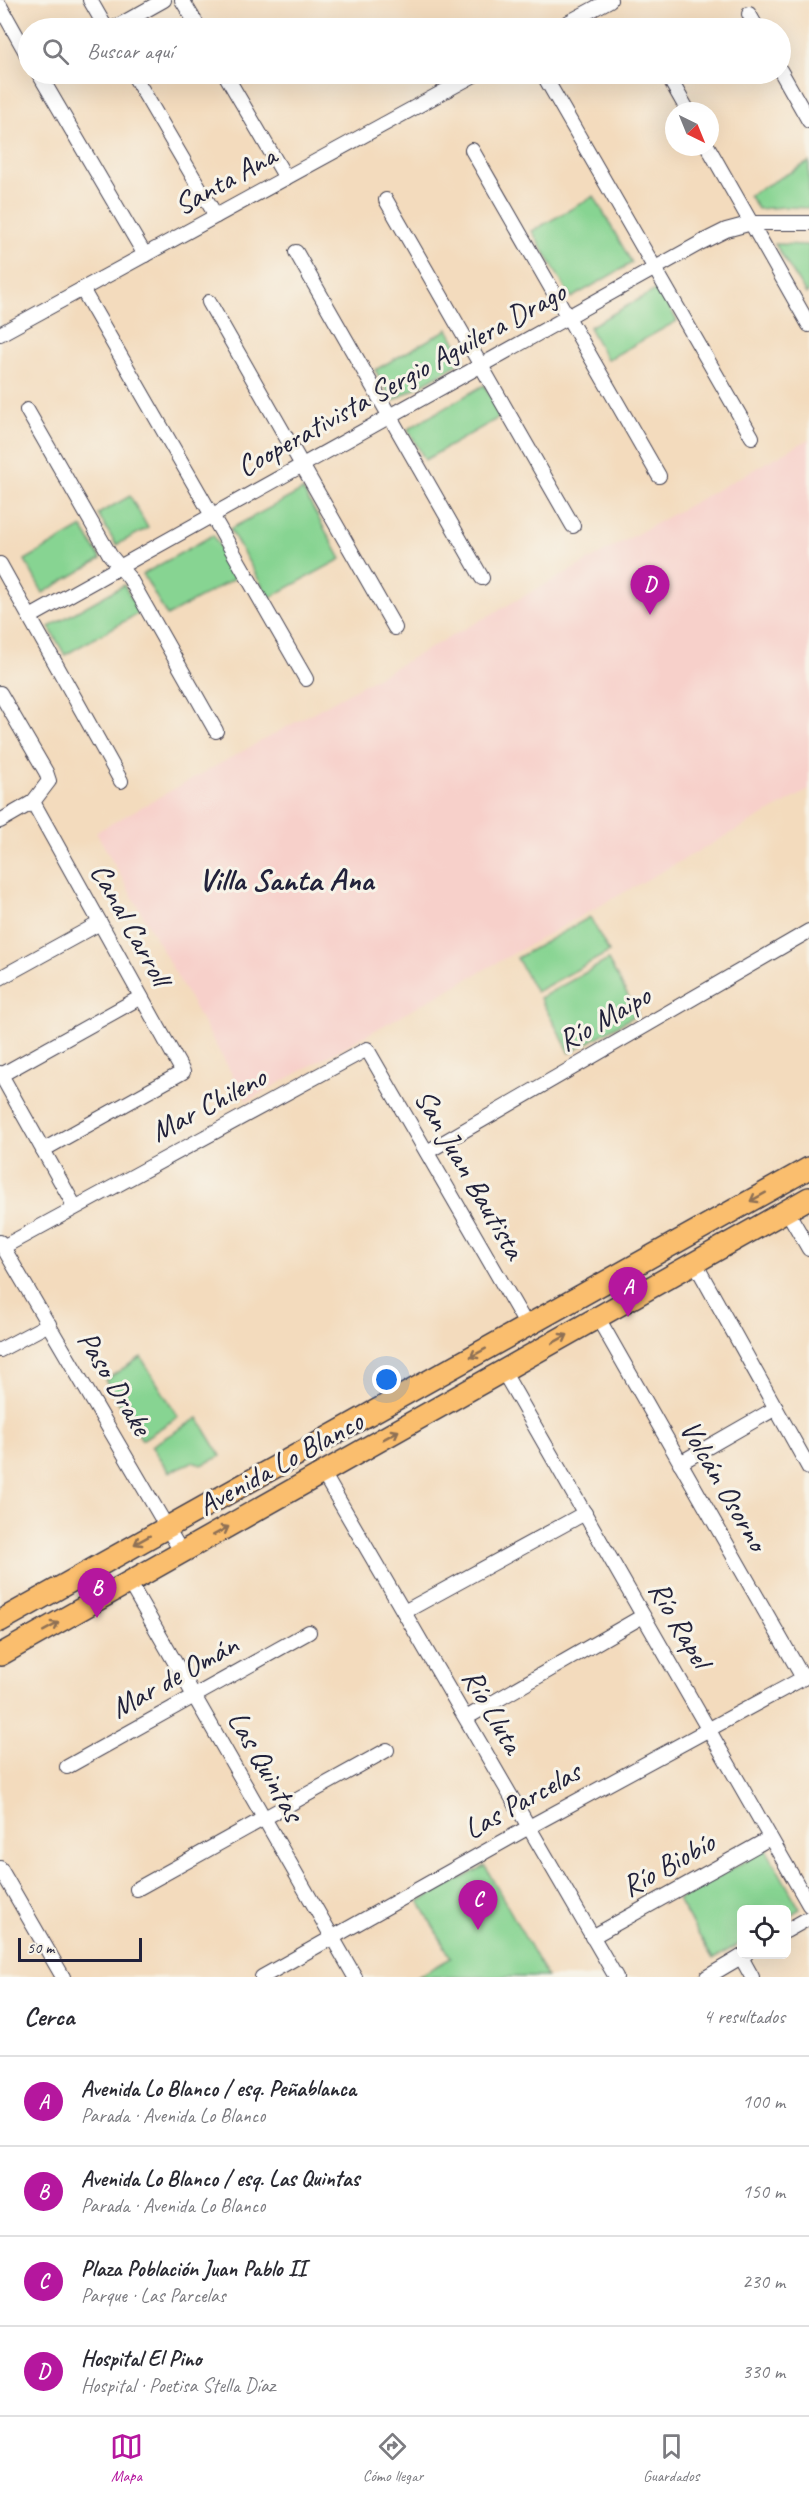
<!DOCTYPE html>
<html lang="es">
<head>
<meta charset="utf-8">
<style>
	:root { --surface:#fff; --page:#f7f7f7; --text:#2b2b33; --muted:#7c7c81; --line:#e1e1e2; --accent:#b5179e }
	body { margin:0; font-family:Caveat,sans-serif; background:var(--page); color:var(--text) }
	.controls { position:absolute; right:18px; bottom:18px; display:grid; overflow:hidden; border-radius:9px; box-shadow:0 6px 24px #0002 }
	.controls button { width:54px; height:54px; display:grid; place-items:center; padding:0; border:0; border-bottom:2px solid var(--line); background:var(--surface); color:var(--text); font:30px sans-serif }
	.compass { position:absolute; left:665px; top:102px; width:54px; height:54px; border-radius:50%; background:var(--surface); box-shadow:0 6px 24px #0002; rotate:137deg }
	.scale { position:absolute; left:18px; bottom:15px; width:124px; box-sizing:border-box; padding-left:6px; border:3px solid #22223b; border-top:0; font-size:16px; line-height:21px; white-space:nowrap; color:#22223b; -webkit-text-stroke:4px #f7f3e8; paint-order:stroke }
	.you { position:absolute; left:387px; top:1380px; width:21px; height:21px; margin:-15px; border:4px solid #fff; border-radius:50%; background:#1a73e8; box-shadow:0 0 0 9px #1a73e833 }
	.badge { display:grid; place-items:center; width:39px; height:39px; border-radius:50%; background:var(--accent); color:#fff; font-size:20px; font-weight:700 }
	.pin { position:absolute; translate:-50% -50px; filter:drop-shadow(0 2px 3px #0008) }
	.pin::after { content:''; position:absolute; top:32px; width:21px; height:18px; background:inherit; clip-path:polygon(0 0,100% 0,50% 100%) }
	.list { margin:0; padding:0; list-style:none }
	h2 { display:flex; justify-content:space-between; align-items:center; height:78px; margin:0; padding:0 24px; font-size:26px }
	h2 small { font-size:20px; font-weight:400; color:var(--muted) }
	.list li { display:grid; grid-template-columns:39px 1fr auto; gap:18px; align-items:center; box-sizing:border-box; height:90px; padding:0 24px; border-top:2px solid var(--line) }
	.list b { display:block; font-size:22px; white-space:nowrap }
	.list p { margin:0; font-size:20px; white-space:nowrap; color:var(--muted) }
	.list em { font-size:20px; font-style:normal; color:var(--muted) }
	.icon { flex:none; width:33px; height:33px; fill:none; stroke:currentColor; stroke-width:2; stroke-linecap:round; stroke-linejoin:round }
	.map { position:relative; flex:none; width:809px; height:1977px; overflow:hidden }
	.search { position:absolute; background:var(--surface); box-shadow:0 6px 24px #0002; left:18px; right:18px; top:18px; height:66px; display:flex; align-items:center; gap:15px; box-sizing:border-box; padding:0 21px; border-radius:33px; color:var(--muted); font-size:22px }
	.sheet { height:438px; background:var(--surface) }
	nav { display:flex; justify-content:space-around; align-items:center; box-sizing:border-box; height:84px; border-top:2px solid var(--line); background:var(--surface); font-size:16px; color:var(--muted) }
	nav a { display:grid; justify-items:center; gap:3px }
	nav .on { color:var(--accent) }
	.map>svg:first-child { display:block }
	.built { fill:#f7d0ca }
	.green { fill:#87d492; stroke:#547b66; stroke-width:1.5 }
	.lines { fill:none; stroke-linecap:round; stroke-linejoin:round }
	.street-casing { stroke:#413e4e; stroke-width:16 }
	.primary-casing { stroke:#413e4e; stroke-width:24 }
	.street { stroke:#fff; stroke-width:14 }
	.primary { stroke:#fabe6e; stroke-width:21 }
	.oneway { stroke:#8e7054 }
	.labels { text-anchor:middle; stroke-width:6; stroke-linejoin:round; paint-order:stroke }
	.street-label { font-size:30px; fill:#22223b; stroke:#f7f3e8 }
	.neighbourhood-label { font-size:32px; font-weight:bold; fill:#22223b; stroke:#f7f3e8 }
</style>
</head>
<body>
<div class="map">
<svg width="809" height="1977" viewBox="0 0 809 1977">
	<rect width="100%" height="100%" fill="#f7f3e8"/>
	<filter id="ink" filterUnits="userSpaceOnUse"><feTurbulence type="fractalNoise" baseFrequency=".0167" numOctaves="2"/><feDisplacementMap in="SourceGraphic" scale="12" xChannelSelector="R" yChannelSelector="G"/><feConvolveMatrix kernelMatrix="1 2 1 2 8 2 1 2 1" color-interpolation-filters="sRGB"/></filter>
	<filter id="wash" filterUnits="userSpaceOnUse"><feTurbulence type="fractalNoise" baseFrequency=".008" numOctaves="4" result="noise"/><feDisplacementMap in="SourceGraphic" scale="24" xChannelSelector="R" yChannelSelector="G"/><feGaussianBlur stdDeviation="1.35" result="paint"/><feColorMatrix in="noise" values="0 0 0 0 0 0 0 0 0 0 0 0 0 0 0 0 0 1.4 0 .05"/><feComposite in="paint" operator="in"/></filter>
	<g filter="url(#wash)">
		<rect width="100%" height="100%" fill="#f3dbbd"/>
		<path class="built" d="M809,439v351l-562,311 -151,-269z"/>
		<g class="green">
			<path d="M809,162v46l-24,-1 -27,2 -9,-14z"/>
			<path d="M594,196l38,67 -61,35 -39,-67z"/>
			<path d="M775,244l34,1v47l-3,2z"/>
			<path d="M659,288l18,33 -70,39 -18,-33z"/>
			<path d="M448,329l17,31 -72,41 -18,-31z"/>
			<path d="M484,385l18,31 -77,44 -17,-31z"/>
			<path d="M303,490l38,69 -72,39 -39,-69z"/>
			<path d="M130,496l18,32 -32,17 -18,-31z"/>
			<path d="M82,527l19,32 -58,34 -18,-33z"/>
			<path d="M213,535l24,42 -70,39 -24,-42z"/>
			<path d="M124,585l15,28 -74,42 -16,-28z"/>
			<path d="M590,917l19,35 -73,40 -19,-34z"/>
			<path d="M608,960l30,54 -68,39 -30,-55z"/>
			<path d="M141,1357l37,60 -36,23 -37,-60z"/>
			<path d="M198,1418l23,38 -19,9 -10,-3 -23,10 -18,-26z"/>
			<path d="M766,1849l34,60 -13,8 -1,-7h-44l-1,33 -28,16 -35,-59z"/>
			<path d="M485,1866l62,111h-130l34,-19 -32,-57z"/>
		</g>
	</g>
	<g filter="url(#ink)">
		<g class="lines">
			<g class="street-casing">
				<g id="street">
					<path d="M90,0l16,28"/>
					<path d="M182,0l17,28"/>
					<path d="M0,6l28,50"/>
					<path d="M749,14l8,14"/>
					<path d="M114,28l50,-28"/>
					<path d="M558,28l52,-28"/>
					<path d="M780,70l29,51"/>
					<path d="M39,74l106,181"/>
					<path d="M133,74l83,142"/>
					<path d="M225,74l61,104"/>
					<path d="M543,74l209,363"/>
					<path d="M667,74l21,37"/>
					<path d="M708,147l101,178"/>
					<path d="M472,150l187,326"/>
					<path d="M386,200l187,326"/>
					<path d="M296,252l186,326"/>
					<path d="M82,289l224,390"/>
					<path d="M209,302l186,326"/>
					<path d="M0,334l476,-260"/>
					<path d="M27,410l83,145 20,24 86,152"/>
					<path d="M0,564l121,217"/>
					<path d="M30,617l672,-375 24,-12 26,-7h57"/>
					<path d="M0,693l46,79 3,9 -16,21 -33,19"/>
					<path d="M33,802l150,270 -140,78"/>
					<path d="M0,978l100,-55"/>
					<path d="M0,1073l75,134"/>
					<path d="M1,1075l140,-78"/>
					<path d="M427,1152l382,-221"/>
					<path d="M787,1211l22,38"/>
					<path d="M0,1242l182,311"/>
					<path d="M3,1247l364,-198 160,277"/>
					<path d="M695,1263l114,205"/>
					<path d="M598,1318l205,360"/>
					<path d="M0,1350l49,-26"/>
					<path d="M503,1371l306,534"/>
					<path d="M680,1463l96,-55"/>
					<path d="M323,1473l293,504"/>
					<path d="M129,1582l226,395"/>
					<path d="M404,1612l181,-99"/>
					<path d="M466,1718l177,-102"/>
					<path d="M67,1767l242,-135"/>
					<path d="M0,1868l63,109"/>
					<path d="M137,1889l250,-139"/>
					<path d="M786,1931l23,-13"/>
					<path d="M592,1937l178,-99"/>
					<path d="M741,1957l11,20"/>
					<path d="M262,1977l267,-150 280,-152"/>
					<path d="M707,1977l39,-23"/>
				</g>
			</g>
			<g class="primary-casing">
				<g id="primary">
					<path d="M0,1621l809,-453"/>
					<path d="M0,1655l809,-457"/>
				</g>
			</g>
			<use href="#street" class="street"/>
			<use href="#primary" class="primary"/>
		</g>
		<defs><path id="oneway-shaft" d="M-6 0H5M1.5-3L5.5 0L1.5 3" fill="none" stroke-width="1.6" stroke-linecap="round" stroke-linejoin="round" transform="scale(1.5)"/></defs>
		<g class="oneway">
			<use href="#oneway-shaft" transform="translate(758 1197) rotate(151)"/>
			<use href="#oneway-shaft" transform="translate(560 1339) rotate(-29)"/>
			<use href="#oneway-shaft" transform="translate(478 1353) rotate(151)"/>
			<use href="#oneway-shaft" transform="translate(391 1435) rotate(-29)"/>
			<use href="#oneway-shaft" transform="translate(221 1531) rotate(-29)"/>
			<use href="#oneway-shaft" transform="translate(142 1540) rotate(151)"/>
			<use href="#oneway-shaft" transform="translate(51 1627) rotate(-29)"/>
		</g>
	</g>
	<g class="labels">
		<g class="street-label">
			<text transform="translate(225 180) rotate(-29)" y="10">Santa Ana</text>
			<text transform="translate(401 379) rotate(-29)" y="10">Cooperativista Sergio Aguilera Drago</text>
			<text transform="translate(131 924) rotate(61)" y="10">Canal Carroll</text>
			<text transform="translate(604 1018) rotate(-30)" y="10">Río Maipo</text>
			<text transform="translate(208 1104) rotate(-28)" y="10">Mar Chileno</text>
			<text transform="translate(470 1174) rotate(60)" y="10">San Juan Bautista</text>
			<text transform="translate(115 1383) rotate(59)" y="10">Paso Drake</text>
			<text transform="translate(280 1463) rotate(-29)" y="10">Avenida Lo Blanco</text>
			<text transform="translate(724 1485) rotate(60)" y="10">Volcán Osorno</text>
			<text transform="translate(680 1624) rotate(60)" y="10">Río Rapel</text>
			<text transform="translate(174 1676) rotate(-29)" y="10">Mar de Omán</text>
			<text transform="translate(493 1711) rotate(60)" y="10">Río Lluta</text>
			<text transform="translate(266 1766) rotate(60)" y="10">Las Quintas</text>
			<text transform="translate(522 1800) rotate(-29)" y="10">Las Parcelas</text>
			<text transform="translate(668 1864) rotate(-29)" y="10">Río Biobío</text>
		</g>
		<g class="neighbourhood-label">
			<text x="286" y="890">Villa Santa Ana</text>
		</g>
	</g>
</svg>
<div class="controls">
<button><svg class="icon" aria-label="locate" viewBox="0 0 24 24"><circle cx="12" cy="12" r="6"/><path d="M12 2v4M12 18v4M2 12h4M18 12h4"/></svg></button>
</div>
<svg class="compass" viewBox="-18 -18 36 36"><path d="M0-13l5 13h-10z" fill="#e53935"/><path d="M0 13l5-13h-10z" fill="#7c7c81"/></svg>
<div class="scale">50 m</div>
<div class="you"></div>
<div class="pin badge" style="left:628px;top:1317px">A</div>
<div class="pin badge" style="left:97px;top:1618px">B</div>
<div class="pin badge" style="left:478px;top:1930px">C</div>
<div class="pin badge" style="left:650px;top:615px">D</div>
<div class="search"><svg class="icon" aria-label="search" viewBox="0 0 24 24"><circle cx="10" cy="10" r="6"/><path d="M15 15l6 6"/></svg>Buscar aquí</div>
</div>
<section class="sheet">
<h2>Cerca<small>4 resultados</small></h2>
<ul class="list">
<li><span class="badge">A</span><div><b>Avenida Lo Blanco / esq. Peñablanca</b><p>Parada · Avenida Lo Blanco</p></div><em>100 m</em></li>
<li><span class="badge">B</span><div><b>Avenida Lo Blanco / esq. Las Quintas</b><p>Parada · Avenida Lo Blanco</p></div><em>150 m</em></li>
<li><span class="badge">C</span><div><b>Plaza Población Juan Pablo II</b><p>Parque · Las Parcelas</p></div><em>230 m</em></li>
<li><span class="badge">D</span><div><b>Hospital El Pino</b><p>Hospital · Poetisa Stella Díaz</p></div><em>330 m</em></li>
</ul>
</section>
<nav>
<a class="on"><svg class="icon" aria-label="map" viewBox="0 0 24 24"><path d="M3 6l6-2 6 2 6-2v14l-6 2-6-2-6 2zM9 4v14M15 6v14"/></svg>Mapa</a>
<a><svg class="icon" aria-label="directions" viewBox="0 0 24 24"><path d="M12 3l9 9-9 9-9-9zM9 14v-3h6M13 9l2 2-2 2"/></svg>Cómo llegar</a>
<a><svg class="icon" aria-label="saved" viewBox="0 0 24 24"><path d="M7 4h10v16l-5-4-5 4z"/></svg>Guardados</a>
</nav>
</body>
</html>
